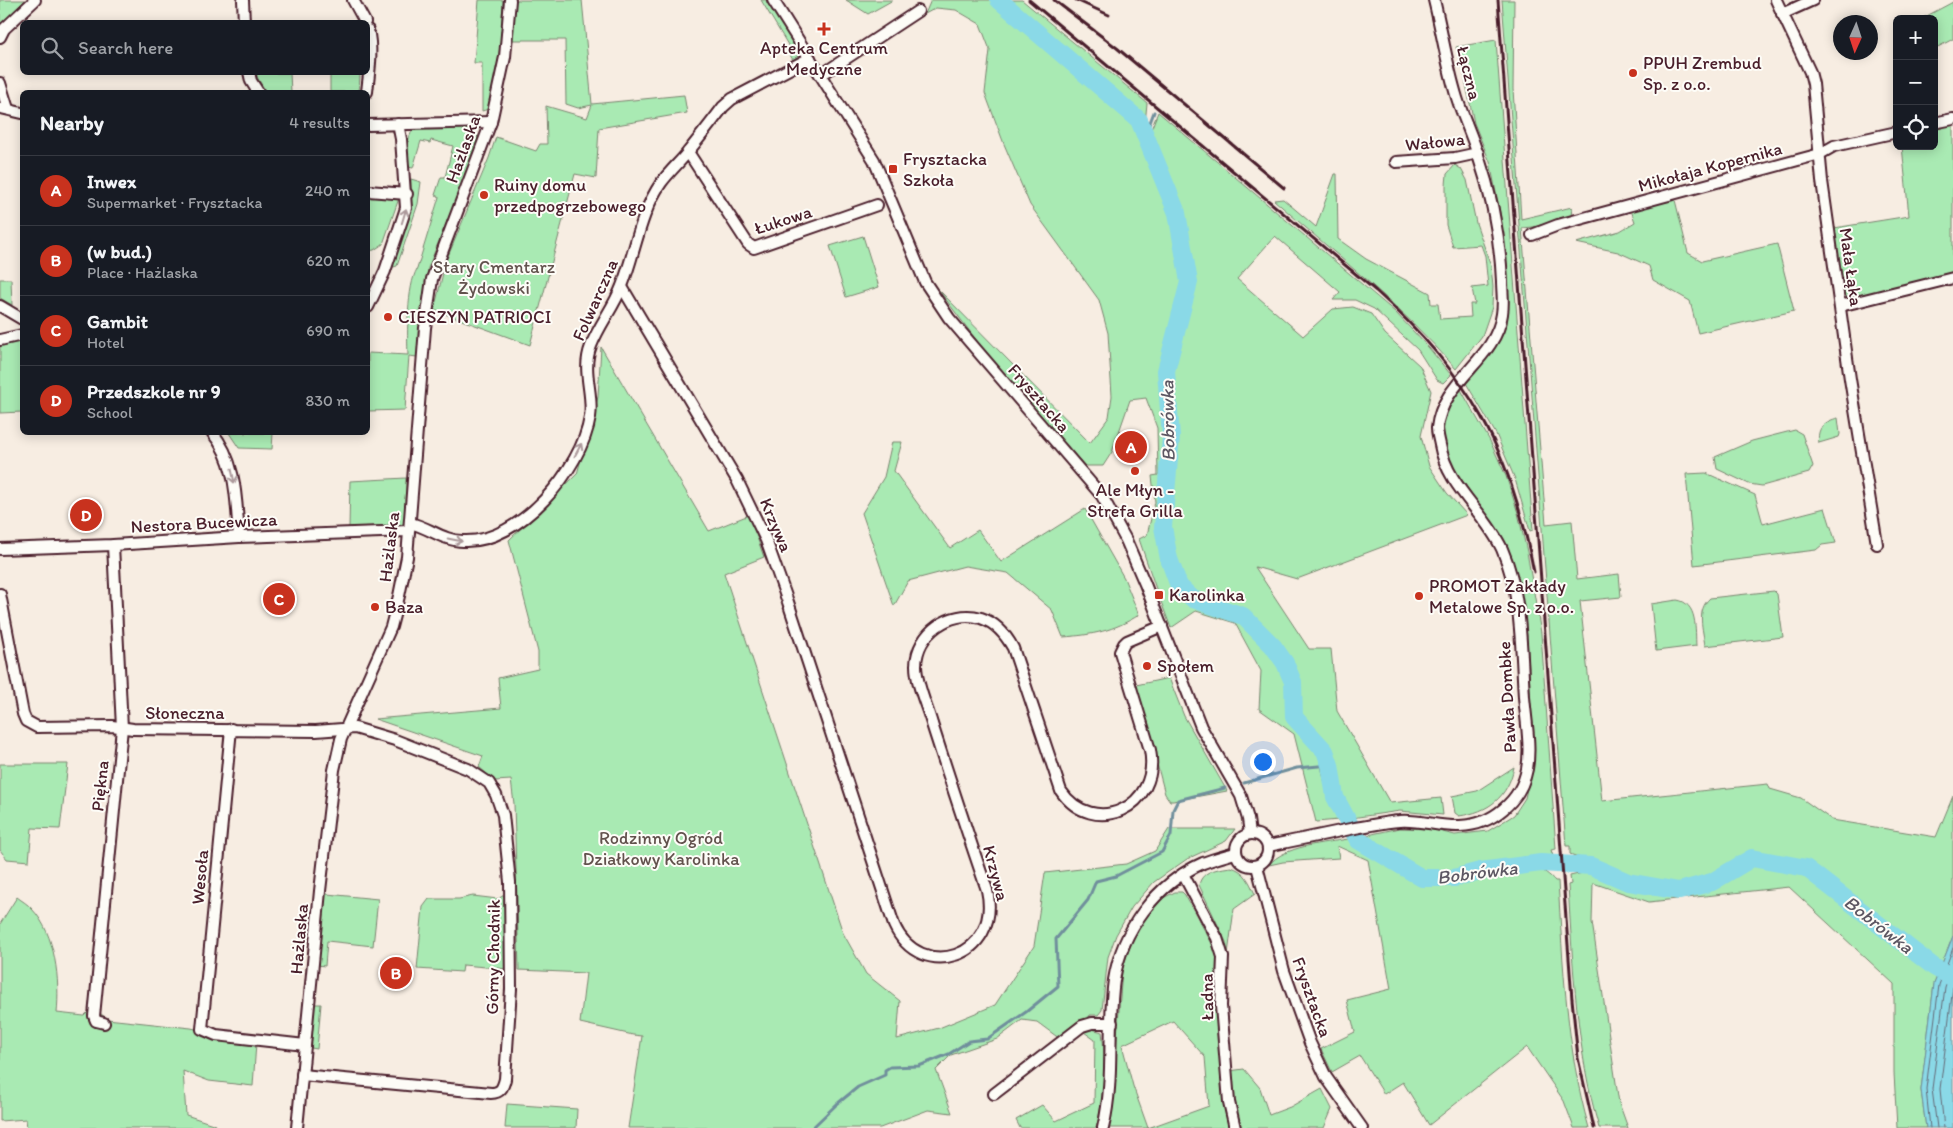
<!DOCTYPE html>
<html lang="en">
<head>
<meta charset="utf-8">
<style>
	:root { --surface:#171b24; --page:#242831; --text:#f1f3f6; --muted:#9ea1a6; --line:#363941; --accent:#c8321e }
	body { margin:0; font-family:Itim,sans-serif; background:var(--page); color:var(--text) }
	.controls { position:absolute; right:15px; top:15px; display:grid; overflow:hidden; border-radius:8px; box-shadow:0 2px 12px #0003 }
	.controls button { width:45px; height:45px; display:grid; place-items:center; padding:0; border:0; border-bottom:1px solid var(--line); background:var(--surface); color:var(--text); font:25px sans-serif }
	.compass { position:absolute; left:1833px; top:15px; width:45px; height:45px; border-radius:50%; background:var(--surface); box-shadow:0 2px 12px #0003; rotate:183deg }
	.you { position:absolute; left:1262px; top:761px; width:18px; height:18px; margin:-12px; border:4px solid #fff; border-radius:50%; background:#1a73e8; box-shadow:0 0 0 8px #1a73e833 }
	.badge { display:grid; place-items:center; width:32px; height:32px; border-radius:50%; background:var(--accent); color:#fff; font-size:16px; font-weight:700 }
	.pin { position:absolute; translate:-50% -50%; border:2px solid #fff; box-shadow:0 1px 5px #0006 }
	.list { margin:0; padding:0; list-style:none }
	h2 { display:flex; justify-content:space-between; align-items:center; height:65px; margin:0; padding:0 20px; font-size:21px }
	h2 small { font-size:16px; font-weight:400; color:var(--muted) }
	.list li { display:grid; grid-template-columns:32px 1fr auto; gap:15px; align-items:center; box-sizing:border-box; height:70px; padding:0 20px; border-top:1px solid var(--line) }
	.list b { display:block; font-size:19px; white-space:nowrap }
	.list p { margin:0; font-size:16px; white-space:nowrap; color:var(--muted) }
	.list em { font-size:16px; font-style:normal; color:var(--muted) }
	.icon { flex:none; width:28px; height:28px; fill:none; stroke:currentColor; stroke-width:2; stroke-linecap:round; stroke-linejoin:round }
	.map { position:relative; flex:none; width:1953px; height:1128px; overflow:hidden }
	.search { position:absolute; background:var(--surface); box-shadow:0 2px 12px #0003; left:20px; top:20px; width:350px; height:55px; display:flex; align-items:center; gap:12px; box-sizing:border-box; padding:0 18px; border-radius:8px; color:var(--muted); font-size:19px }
	.panel { position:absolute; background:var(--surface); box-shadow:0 2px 12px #0003; left:20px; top:90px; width:350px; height:345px; border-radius:8px }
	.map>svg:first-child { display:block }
	.green { fill:#a9eab3; stroke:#7a846f }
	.water { fill:#8ad9e7; stroke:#708f9c }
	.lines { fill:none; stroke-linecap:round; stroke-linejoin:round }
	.shore { stroke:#646976; stroke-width:1 }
	.stream { stroke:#708f9c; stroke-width:3 }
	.river { stroke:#8ad9e7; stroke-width:18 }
	.minor-casing { stroke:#4a1f2b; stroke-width:14 }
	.minor { stroke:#fdfcf7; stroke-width:10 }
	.rail { stroke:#4a1f2b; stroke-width:3 }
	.oneway { stroke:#ac999b }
	.poi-dot { fill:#c8321e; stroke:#fdfcf7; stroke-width:2 }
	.labels { text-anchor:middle; stroke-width:4; stroke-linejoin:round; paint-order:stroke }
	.poi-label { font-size:18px; fill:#4a1f2b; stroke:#fdfcf7; text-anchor:start }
	.street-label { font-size:18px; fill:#4a1f2b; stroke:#fdfcf7 }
	.park-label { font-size:18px; fill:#62524d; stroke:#fdfcf7 }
	.water-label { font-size:19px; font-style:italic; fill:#5d5763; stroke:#fdfcf7 }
</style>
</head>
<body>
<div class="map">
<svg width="1953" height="1128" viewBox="0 0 1953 1128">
	<rect width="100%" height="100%" fill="#f7ede2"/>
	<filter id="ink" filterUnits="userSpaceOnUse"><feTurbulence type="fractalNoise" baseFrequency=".02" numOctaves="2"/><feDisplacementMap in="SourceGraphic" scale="10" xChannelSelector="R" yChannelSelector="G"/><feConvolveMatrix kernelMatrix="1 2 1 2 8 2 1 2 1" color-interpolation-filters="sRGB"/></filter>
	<g filter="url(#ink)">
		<g class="green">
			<path d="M0,0h25l-25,25z"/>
			<path d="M479,0h24l-2,38 -9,70 -10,3v-48h-8z"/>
			<path d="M514,0h68l10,104 92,-9 3,18 -88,15 -3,50 -21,-4 -45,171 -96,-35 12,-49 43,-103 7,-21 40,14 4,-7h7l-1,-38 41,12 5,-13 -14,3 -12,-4 -1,-64h-54z"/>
			<path d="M761,0h6l33,54 -7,6 -3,-5 1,-5z"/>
			<path d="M846,0h47l-25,14z"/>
			<path d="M931,0h61l146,124 23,57 14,47 9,41 1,16 -23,84 -2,26 5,43 -9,89 7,28 14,32 16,16 51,20 28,27 18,36 -4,29 12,8 20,29 9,41 12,27 -23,2 -22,-88 -35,-25 2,-38 -26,-48 -39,-12 -25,17 -16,-42 -16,-47 8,-4 8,-33 -3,-26 6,-1 -1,-47 -11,-30 -16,2 -18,52 -9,14h-18l-93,-105 -54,-72 152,154 19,-26 3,-21 -4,-63 -9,-33 -69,-95 -26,-61 -19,-51 5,-43 -10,-26 -24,-14 -20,-2 -11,6z"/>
			<path d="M1010,0h12l125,103 -2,21 -10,-17z"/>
			<path d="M1502,0h12l-1,89 8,130 51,-12 -1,10 -38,10 -11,1 24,296 26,-3 5,58 42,-5 2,23 -41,4 22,200 166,-17 2,5 31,9 31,22 104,17 17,-41v140l-19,48 -13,106 5,38h-29l-3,-55v-89l-105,-97 -140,15 -56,-19 -1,39 27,181 9,25h-29c-23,-79 -26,-161 -31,-243l3,-1 -1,-8 13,-3v-14l-13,-5v-8h-4z"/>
			<path d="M1953,2v37l-19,10v-30h-13z"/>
			<path d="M1496,40l37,490 -3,1 -15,-52 -19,-45 -30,-51 27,-31 14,-28 1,-32 -6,-69 -12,-61 -16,-39 -10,-49 5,-2 -3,-12 -5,1 -5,-14z"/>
			<path d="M257,73h33l1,19h-25l-9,-15z"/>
			<path d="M330,73h30l-1,19h-29z"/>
			<path d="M1158,112l237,200 34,36 22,27 -8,8 -6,-3 -19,-30 -44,-41 -19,-9h-22l7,-8 -65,-56 -38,43 66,57 30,-27 20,-2 18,7 14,20 35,32 11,25 -10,45 8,30 18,27 20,22 -170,64 -42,-12 54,82h22l6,62 53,92 51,-5 2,17 -43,-4 -49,7 -11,-26 -10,-42 -29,-35 -8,-50 -23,-30 -28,-28 -39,-10 -21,-14 -10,-32 -3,-28 6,-66 -3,-88 22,-88 -13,-74 -31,-75z"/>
			<path d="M1953,123v149l-100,25 -10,-1 -9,-68 75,-12 -7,-70h32v-18z"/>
			<path d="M471,126c9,6 7,16 5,24l-48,118 -11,89 -8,-1 -4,54 -37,1v-58l40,2c-1,-20 -1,-69 9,-86l22,-72 -4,-2 6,-18h4l8,-31 -22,-6 -1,3 -9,-2 -8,27 -5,-1c-1,-15 -3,-28 7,-40z"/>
			<path d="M1455,165l6,4 6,11 9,43 15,43 2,21 -1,20 -10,29 -26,33c-54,-63 -120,-114 -182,-169l9,-1 33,28 19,-53h2l1,65 28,20 64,34 1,11h7l2,15 31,-2 -1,-13h5l-3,-16 16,-2 -3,-30 -4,-11 -28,2 -7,-22v-40l1,-11z"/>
			<path d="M411,179l10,3 -3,22 -21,62 -7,2 21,-63z"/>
			<path d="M368,193l29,3 1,5 -15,43 -9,6 -6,1z"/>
			<path d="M1675,200l13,53 14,8 75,-17 17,67 -96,22 -8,-32 -37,-21 -4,-14 -31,-14 -42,-9 44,-12 15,-9 -4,-12z"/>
			<path d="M863,236l16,51 -33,10 -16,-51z"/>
			<path d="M0,279h11l1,26 -12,-7z"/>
			<path d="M18,341h4v71l-22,1v-68z"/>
			<path d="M601,347l108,184 40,-16 15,42 -40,16 119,360 23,41 34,27 -3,38 42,-11 56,-23 39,-59 11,-73 81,-9 29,-13 14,-22h66l-9,12 -39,18 -33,23 -22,25 -16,28 -8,22 -6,53 -4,5h-8l-1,5 -29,19 -23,-17 -15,-2 -25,19 -46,16 -15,15 16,43 -24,-3 -48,18h-252l14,-92 -9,-1 -53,-12 6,-50 -67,-3 -5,-166 -3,-24 -16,1 -16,-14 4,-11 -108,-37 126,-11 -3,-30 40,-9v-17l-29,-112 68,-66 21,-77z"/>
			<path d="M1460,388l30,53 16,35 12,37 9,39 14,81 15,216 -5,1 2,6 -28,1 -49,10 -45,6 -26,-11 -42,-26 37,-8 30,1 25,6 33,-4 26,-16 11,-17 9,-39 -7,-123 -6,-45 -19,-52 -50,-74c-7,-16 -12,-39 -5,-56 3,-7 9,-14 13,-21z"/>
			<path d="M1838,418l2,16 -1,3 -20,6c-3,-15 6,-22 19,-25z"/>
			<path d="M1795,430l7,4 11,32 -4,7 -47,13 -13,-2 -32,-15 -2,-12 37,-16z"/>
			<path d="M229,433h44l-1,16 -33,-1z"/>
			<path d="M892,442h10l-8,29 56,77 28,-18 23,32 84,-53 39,69 15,37c-26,16 -46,20 -76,22l-11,-27 -44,-37 -43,-7 -57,15 -14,25 -32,-93 22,-36z"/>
			<path d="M1706,473l49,22 8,29 62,-16 11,35 -14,2 -6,5 -122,15 -8,-91z"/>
			<path d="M406,478v44l-8,5 -49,1 1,-47z"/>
			<path d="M1774,591l3,3 6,43 -78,9c-2,-17 -9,-36 5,-48z"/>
			<path d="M1677,600c21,3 18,30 19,46l-40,5 -5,-47z"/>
			<path d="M1169,678l15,38 43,75 -54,10h-3l-5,-7 -29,-109z"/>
			<path d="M0,764h68l-8,65 -28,-1 -3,33 -22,-2 -7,-9z"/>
			<path d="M1514,767c-6,30 -25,45 -55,49l-4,-3 -3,-17 25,-5z"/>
			<path d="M1348,839l70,44 24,2 37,-9 57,-8c7,2 14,7 19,13h3c5,83 8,167 31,247h-15l-10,-27 -37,-54 -98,78 -26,-43 -19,12 -24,-38 -28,16 -11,-23 34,-17 -8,-32 44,-11 -23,-129 -31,-14 2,12 -56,4 -14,3c14,-19 56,-22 79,-26z"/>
			<path d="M1231,867c14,4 18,14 24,27l-21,15 -6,45 -2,-12 -27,-57c3,-15 19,-16 32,-18z"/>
			<path d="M1175,892h7l3,3 30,54 4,15 -3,32 8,105 8,27h-84l61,-22 -4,-49 -32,-36 -51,24 11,41 15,42h-40l3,-10 11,-148 13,-38 20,-30z"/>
			<path d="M327,894l51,5 -5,47 -46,-5 -2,25 -8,-1 7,-69z"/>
			<path d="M504,895l4,74 -45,-4 -1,7 -45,-3 6,-62 6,-8h30l14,-3 25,3z"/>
			<path d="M17,897c5,4 11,7 15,12 24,25 28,72 25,104l27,3 5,-5 11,2 7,6 84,9 65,15 -3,43 -44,-5 -26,-10 3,44 30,10v3h-189l-1,-9 -26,2v-197z"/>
			<path d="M315,1004h6l-4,45 -6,-1 -2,-3 4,-40z"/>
			<path d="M1092,1029l10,3c4,26 2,70 -6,96h-76l-4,-8 26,-15 14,16 38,-18 1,-63 -11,-8z"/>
			<path d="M1244,1069l16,19 9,27 21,-8 32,-18 10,20 -8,19h-83l-10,-28 -2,-29z"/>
			<path d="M507,1104l70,5 -1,19h-71z"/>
		</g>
		<path class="water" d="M1953,936v192h-27l-5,-38 13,-106z"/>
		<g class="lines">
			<g class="shore">
				<path d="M1930,1128l-4,-39 13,-104 14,-37"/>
				<path d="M1937,1128l-5,-39 13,-102 8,-21"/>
				<path d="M1944,1128l-4,-39 13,-102"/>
			</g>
			<g class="stream">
				<path d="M1145,136l9,-24"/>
				<path d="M1244,783l53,-15 33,-3"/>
				<path d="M812,1128l25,-24 21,-17 27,-12v-5l5,-3 29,-1 30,-12 20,-13 18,-2 39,-27 32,-26 -2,-47 32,-39 8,-19 20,-5 46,-24 9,-17 2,-25 5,-10 47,-12"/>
			</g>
			<path class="river" d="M999,0l140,120 38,93 12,69 -23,89 5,66 -8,90 6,32 10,27 14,13 50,17 30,30 12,17 8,19 1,35 31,34 5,14 5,32 23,43 64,38h32l26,-7 61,-8 50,3 37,16 51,9 33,-9 40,-24 54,10 128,99 19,11"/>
			<g class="minor-casing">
				<g id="minor">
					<path d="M243,0l1,22"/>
					<path d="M353,0l12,22"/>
					<path d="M773,0l101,160 51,122 24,36 153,178 24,44 19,44 56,143 40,69 7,23 2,15"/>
					<path d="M1776,0l34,72 3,12 9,97 28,198 27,165"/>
					<path d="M1782,14l31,-14"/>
					<path d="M0,37l4,-8 31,-29"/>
					<path d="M249,72l2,9 7,11"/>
					<path d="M821,75l97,-64"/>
					<path d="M0,83l8,26"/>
					<path d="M367,92c2,-19 6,-42 1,-62"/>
					<path d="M1,108l21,5"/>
					<path d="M1934,123l19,-4"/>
					<path d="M368,125l123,-3"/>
					<path d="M688,152l60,92 6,4 123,-43"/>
					<path d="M1396,162l59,-4 23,-5"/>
					<path d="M368,191l39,3"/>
					<path d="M1532,235l26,-10 262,-71 14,-8 63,-14"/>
					<path d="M622,287l115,193 29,60 22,62 106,323c26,58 108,33 93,-35 -19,-55 -37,-110 -55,-166 -5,-18 -16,-40 -16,-59 1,-32 34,-56 65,-47 15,5 25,17 32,30l48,143c32,47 100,17 89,-41l-30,-98 4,-8 3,-3 35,-15"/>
					<path d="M0,306l22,13"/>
					<path d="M1840,306l113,-28"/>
					<path d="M368,307l17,-36 21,-63 -5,-69 -3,-15"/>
					<path d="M0,340l22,-5"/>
					<path d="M212,432c25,30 24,68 27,105"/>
					<path d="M410,523c18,4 34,18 53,18 56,3 119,-72 127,-124 4,-23 -9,-46 1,-71 8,-21 23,-39 31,-60 13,-33 18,-73 39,-103 8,-11 19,-21 27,-31 12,-15 24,-30 35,-45l9,-8 78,-41"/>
					<path d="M0,549l113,-4 126,-8 170,-6"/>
					<path d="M0,594l23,120 3,7 11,6 75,-1 21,3 183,2 39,-3 40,12 73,29 21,14 7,12 7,20 7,67 1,107 -6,90c-2,8 -4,14 -14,14l-189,-18"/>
					<path d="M231,729l-29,300 14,6 89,10"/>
					<circle cx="1252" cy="850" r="16"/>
					<path d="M1268,846c29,-6 58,-12 87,-18 14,-2 29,-6 44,-7 20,-2 40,6 61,5 32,-1 61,-25 67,-57 4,-22 -1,-49 -3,-72 -3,-49 -2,-102 -22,-148 -17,-37 -55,-63 -62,-104 -1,-5 -3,-12 -3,-17 5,-48 59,-68 65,-114 2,-11 0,-23 0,-33 -2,-44 -10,-85 -24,-126 -6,-19 -15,-38 -21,-57 -10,-32 -15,-66 -23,-98"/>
					<path d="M1257,866l27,105 26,72 16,34 36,51"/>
					<path d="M1183,874l34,64 6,19 -2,49 8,96 6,26"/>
					<path d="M104,1023l-8,-2 -2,-5 28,-288 -9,-183"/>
					<path d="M994,1094l88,-68 10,-3h20"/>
					<path d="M297,1128l23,-237 14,-121 7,-31 50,-112 8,-31 8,-39 18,-229 7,-49 59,-157 14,-65 5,-57"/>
					<path d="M1103,1128c12,-49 4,-99 11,-148 8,-50 42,-96 89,-117 10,-4 22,-7 32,-10"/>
				</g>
			</g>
			<use href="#minor" class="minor"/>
			<g class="rail">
				<path d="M1029,0l347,291c94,84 134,157 158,281"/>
				<path d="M1054,0l63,48 167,140"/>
				<path d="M1076,0l33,15"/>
				<path d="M1498,0l74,999 6,59 16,70"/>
			</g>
		</g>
		<defs><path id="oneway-shaft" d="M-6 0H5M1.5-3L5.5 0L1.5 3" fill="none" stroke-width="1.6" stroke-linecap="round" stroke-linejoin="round" transform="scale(1.25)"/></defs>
		<g class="oneway">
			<use href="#oneway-shaft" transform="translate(404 216) rotate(-73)"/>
			<use href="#oneway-shaft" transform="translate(578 450) rotate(-62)"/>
			<use href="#oneway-shaft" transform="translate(233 476) rotate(78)"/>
			<use href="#oneway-shaft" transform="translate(455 540) rotate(12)"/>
		</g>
	</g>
	<g class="poi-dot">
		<path d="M821.5 21.5h5v5h5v5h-5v5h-5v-5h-5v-5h5z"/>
		<circle cx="1633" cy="73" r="5"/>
		<rect x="888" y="164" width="10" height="10" rx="2.5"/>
		<circle cx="484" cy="195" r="5"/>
		<circle cx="388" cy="317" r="5"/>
		<circle cx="1135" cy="471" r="5"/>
		<rect x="1154" y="590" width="10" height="10" rx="2.5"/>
		<circle cx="1419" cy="596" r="5"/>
		<circle cx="375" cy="607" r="5"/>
		<circle cx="1147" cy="666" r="5"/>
	</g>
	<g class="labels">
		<g class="poi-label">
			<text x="824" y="54" text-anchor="middle">Apteka Centrum<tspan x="824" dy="21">Medyczne</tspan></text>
			<text x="1643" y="69">PPUH Zrembud<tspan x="1643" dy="21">Sp. z o.o.</tspan></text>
			<text x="903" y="165">Frysztacka<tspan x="903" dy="21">Szkoła</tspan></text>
			<text x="494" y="191">Ruiny domu<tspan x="494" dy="21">przedpogrzebowego</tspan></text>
			<text x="398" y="323">CIESZYN PATRIOCI</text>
			<text x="1135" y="496" text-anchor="middle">Ale Młyn -<tspan x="1135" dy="21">Strefa Grilla</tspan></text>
			<text x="1429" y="592">PROMOT Zakłady<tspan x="1429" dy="21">Metalowe Sp. z o.o.</tspan></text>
			<text x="1169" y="601">Karolinka</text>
			<text x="385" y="613">Baza</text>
			<text x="1157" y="672">Społem</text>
		</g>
		<g class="street-label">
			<text transform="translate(1469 73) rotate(76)" y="6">Łączna</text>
			<text transform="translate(1435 142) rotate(-6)" y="6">Wałowa</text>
			<text transform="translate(463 149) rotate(-70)" y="6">Hażlaska</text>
			<text transform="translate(1710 167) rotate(-15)" y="6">Mikołaja Kopernika</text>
			<text transform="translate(783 220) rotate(-18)" y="6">Łukowa</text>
			<text transform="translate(1851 267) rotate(82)" y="6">Mała Łąka</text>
			<text transform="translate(595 300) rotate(-66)" y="6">Folwarczna</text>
			<text transform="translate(1039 398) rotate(49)" y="6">Frysztacka</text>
			<text transform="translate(204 523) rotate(-3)" y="6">Nestora Bucewicza</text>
			<text transform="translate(776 525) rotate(67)" y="6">Krzywa</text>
			<text transform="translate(389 547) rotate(-83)" y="6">Hażlaska</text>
			<text transform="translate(1507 697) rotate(-93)" y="6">Pawła Dombke</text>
			<text x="185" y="719">Słoneczna</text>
			<text transform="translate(100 786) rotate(-84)" y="6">Piękna</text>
			<text transform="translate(996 873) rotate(75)" y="6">Krzywa</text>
			<text transform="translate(200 877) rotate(-85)" y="6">Wesoła</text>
			<text transform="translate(299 939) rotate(-85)" y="6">Hażlaska</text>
			<text transform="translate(493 957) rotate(-89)" y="6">Górny Chodnik</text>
			<text transform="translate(1207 997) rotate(-91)" y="6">Ładna</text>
			<text transform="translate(1312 997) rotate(70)" y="6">Frysztacka</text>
		</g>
		<g class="park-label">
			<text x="494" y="273">Stary Cmentarz<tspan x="494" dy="21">Żydowski</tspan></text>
			<text x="661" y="844">Rodzinny Ogród<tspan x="661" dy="21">Działkowy Karolinka</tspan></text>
		</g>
		<g class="water-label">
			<text transform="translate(1167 421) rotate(-91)" y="7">Bobrówka</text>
			<text transform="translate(1477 872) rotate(-7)" y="7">Bobrówka</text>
			<text transform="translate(1879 924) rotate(38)" y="7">Bobrówka</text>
		</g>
	</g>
</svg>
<div class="controls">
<button>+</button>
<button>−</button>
<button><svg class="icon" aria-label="locate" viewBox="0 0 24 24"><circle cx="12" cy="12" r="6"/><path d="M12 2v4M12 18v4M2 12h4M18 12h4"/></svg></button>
</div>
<svg class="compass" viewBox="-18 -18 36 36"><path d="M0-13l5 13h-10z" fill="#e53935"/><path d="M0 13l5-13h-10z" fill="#9ea1a6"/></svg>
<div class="you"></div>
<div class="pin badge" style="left:1131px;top:447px">A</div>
<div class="pin badge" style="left:396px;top:973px">B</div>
<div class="pin badge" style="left:279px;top:599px">C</div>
<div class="pin badge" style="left:86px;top:515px">D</div>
<div class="search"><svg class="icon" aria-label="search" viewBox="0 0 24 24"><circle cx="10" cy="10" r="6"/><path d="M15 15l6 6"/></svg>Search here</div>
<section class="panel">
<h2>Nearby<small>4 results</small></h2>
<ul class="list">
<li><span class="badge">A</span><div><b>Inwex</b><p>Supermarket · Frysztacka</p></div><em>240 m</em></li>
<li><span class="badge">B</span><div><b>(w bud.)</b><p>Place · Hażlaska</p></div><em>620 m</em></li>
<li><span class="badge">C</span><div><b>Gambit</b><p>Hotel</p></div><em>690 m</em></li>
<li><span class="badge">D</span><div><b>Przedszkole nr 9</b><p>School</p></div><em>830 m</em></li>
</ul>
</section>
</div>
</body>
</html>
